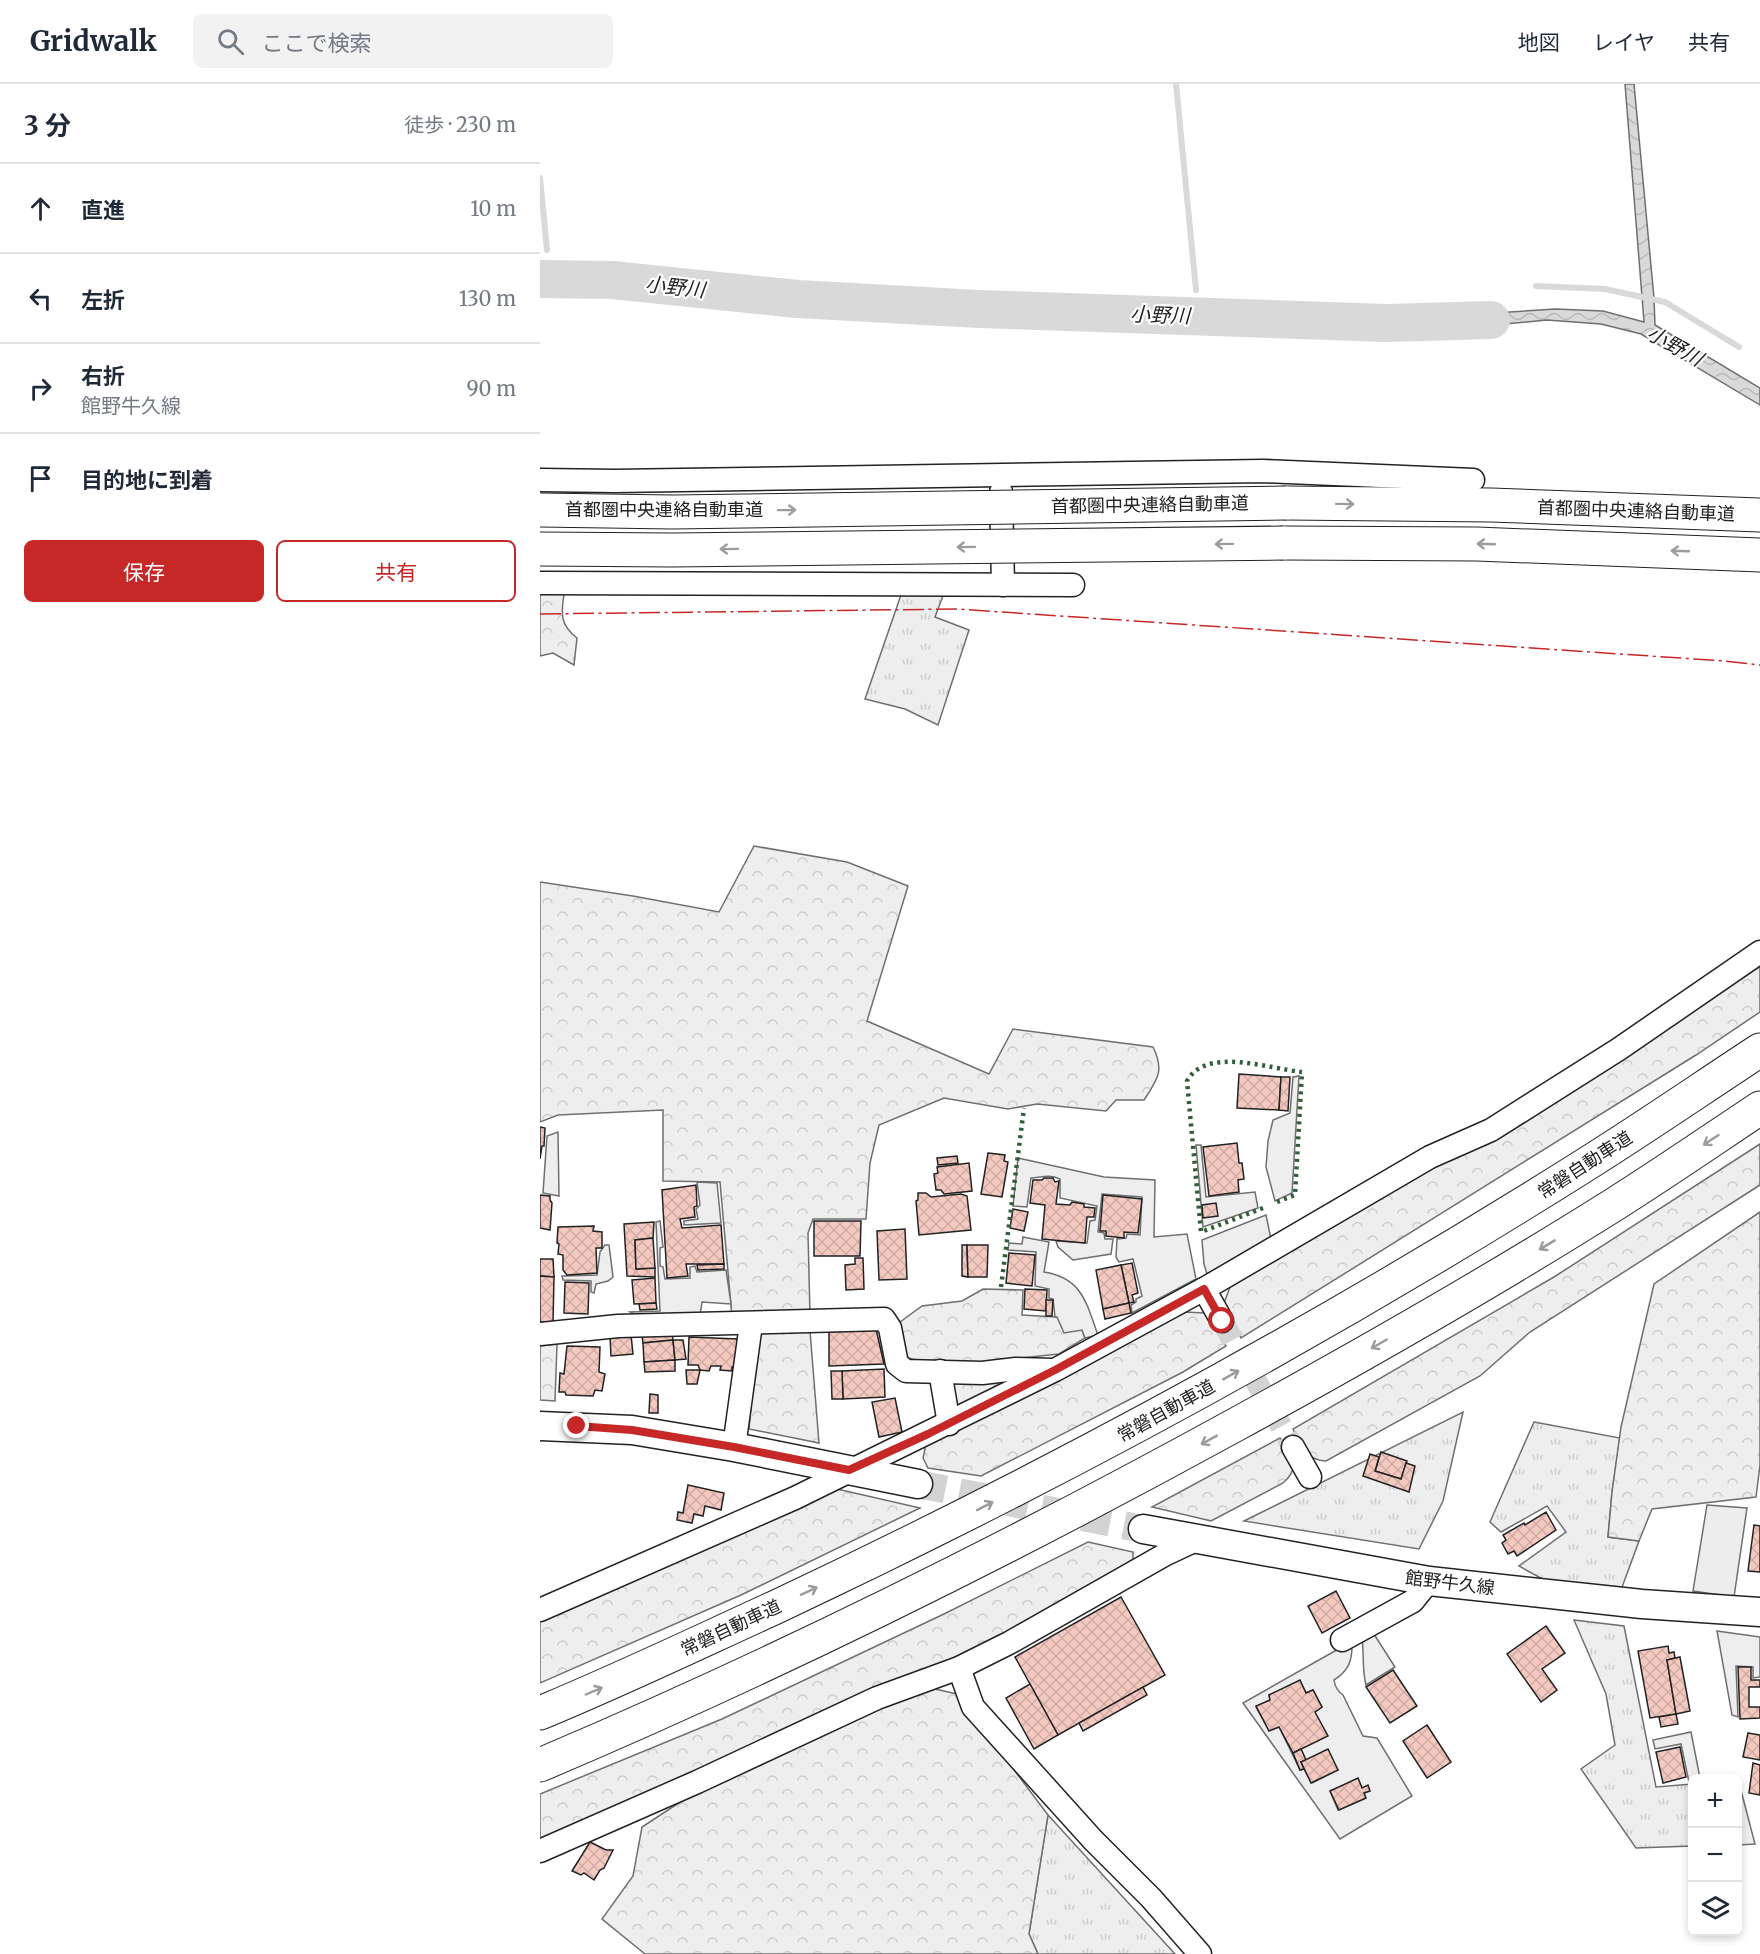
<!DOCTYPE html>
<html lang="ja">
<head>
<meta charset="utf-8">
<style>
	:root { --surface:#fff; --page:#f2f2f3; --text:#1f2937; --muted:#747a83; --line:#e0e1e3; --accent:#c62828 }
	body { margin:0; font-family:Merriweather,"Noto Sans JP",serif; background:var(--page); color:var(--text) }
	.controls { position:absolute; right:18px; bottom:18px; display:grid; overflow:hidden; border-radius:9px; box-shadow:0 3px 9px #0003 }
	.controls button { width:54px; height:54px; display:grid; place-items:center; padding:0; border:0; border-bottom:2px solid var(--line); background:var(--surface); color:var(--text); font:30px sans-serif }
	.stop { position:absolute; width:18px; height:18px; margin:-14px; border:4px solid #c62828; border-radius:50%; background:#fff }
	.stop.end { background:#c62828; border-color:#fff; box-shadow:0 2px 6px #0008 }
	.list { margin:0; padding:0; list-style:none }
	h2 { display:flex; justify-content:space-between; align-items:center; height:78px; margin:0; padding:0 24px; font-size:26px }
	h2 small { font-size:20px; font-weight:400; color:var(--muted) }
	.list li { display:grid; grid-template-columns:39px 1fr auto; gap:18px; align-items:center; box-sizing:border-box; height:90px; padding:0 24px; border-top:2px solid var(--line) }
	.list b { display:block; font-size:22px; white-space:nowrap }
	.list p { margin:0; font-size:20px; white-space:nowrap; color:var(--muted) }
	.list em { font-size:20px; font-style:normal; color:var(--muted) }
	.actions { display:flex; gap:12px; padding:18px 24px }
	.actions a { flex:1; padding:14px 0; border:2px solid var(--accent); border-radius:9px; text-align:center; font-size:21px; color:var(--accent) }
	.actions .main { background:var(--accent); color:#fff }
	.icon { flex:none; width:33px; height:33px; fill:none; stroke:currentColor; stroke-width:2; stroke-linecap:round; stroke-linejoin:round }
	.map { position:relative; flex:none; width:1220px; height:1870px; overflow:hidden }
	header { display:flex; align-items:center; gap:36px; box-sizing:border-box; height:84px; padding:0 30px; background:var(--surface); border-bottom:2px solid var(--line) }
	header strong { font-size:28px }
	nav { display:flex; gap:33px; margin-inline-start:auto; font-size:21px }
	.search { width:420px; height:54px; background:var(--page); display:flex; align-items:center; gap:15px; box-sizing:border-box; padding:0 21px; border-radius:9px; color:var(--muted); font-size:22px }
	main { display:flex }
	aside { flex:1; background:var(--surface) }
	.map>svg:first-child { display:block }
	.grass { fill:url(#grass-tufts); stroke:#6f6f6f; stroke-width:1.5 }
	.forest { fill:url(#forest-crowns); stroke:#6f6f6f; stroke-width:1.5 }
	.garden { fill:#eee; stroke:#6f6f6f; stroke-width:1.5; fill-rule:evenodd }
	.parking { fill:#ededed; stroke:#6f6f6f; stroke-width:1.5 }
	.water { fill:url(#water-waves); stroke:#6f6f6f; stroke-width:1.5 }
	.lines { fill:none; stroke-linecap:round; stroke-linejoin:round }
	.stream { stroke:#d9d9d9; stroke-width:6 }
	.river { stroke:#d9d9d9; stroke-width:38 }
	.building { fill:url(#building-cross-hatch); stroke:#222; stroke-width:1.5 }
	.minor-tunnel { stroke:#d3d3d3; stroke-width:22; stroke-dasharray:22 11; stroke-linecap:butt }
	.major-tunnel { stroke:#d3d3d3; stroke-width:28; stroke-dasharray:28 14; stroke-linecap:butt }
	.minor-casing { stroke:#222; stroke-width:25 }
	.major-casing { stroke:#222; stroke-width:31 }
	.highway-casing { stroke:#222; stroke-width:35 }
	.minor { stroke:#fff; stroke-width:22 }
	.major { stroke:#fff; stroke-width:28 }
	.highway { stroke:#fff; stroke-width:33 }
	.highway-bridge-casing { stroke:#222; stroke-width:35; stroke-linecap:butt }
	.highway-bridge { stroke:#fff; stroke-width:33 }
	.hedge { stroke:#2f5e38; stroke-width:4.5; stroke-dasharray:3 4.5; stroke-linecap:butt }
	.power { stroke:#c62828; stroke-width:1.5; stroke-dasharray:21 4.5 3 4.5; stroke-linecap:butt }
	.oneway { stroke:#9c9c9c }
	.route { stroke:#c62828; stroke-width:8 }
	.labels { text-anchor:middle; stroke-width:4.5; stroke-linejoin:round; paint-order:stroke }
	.street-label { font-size:18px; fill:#222; stroke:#fff }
	.water-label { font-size:20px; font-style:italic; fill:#222; stroke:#fff }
</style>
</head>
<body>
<header>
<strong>Gridwalk</strong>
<div class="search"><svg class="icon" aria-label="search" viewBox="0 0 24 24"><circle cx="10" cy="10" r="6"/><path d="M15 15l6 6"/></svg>ここで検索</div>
<nav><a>地図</a><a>レイヤ</a><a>共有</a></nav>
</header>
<main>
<aside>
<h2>3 分<small>徒歩 · 230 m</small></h2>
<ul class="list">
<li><svg class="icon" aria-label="ahead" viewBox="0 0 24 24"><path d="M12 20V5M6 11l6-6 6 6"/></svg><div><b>直進</b></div><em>10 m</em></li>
<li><svg class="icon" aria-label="left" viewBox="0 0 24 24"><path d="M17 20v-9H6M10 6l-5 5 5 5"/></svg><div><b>左折</b></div><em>130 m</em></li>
<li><svg class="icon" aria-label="right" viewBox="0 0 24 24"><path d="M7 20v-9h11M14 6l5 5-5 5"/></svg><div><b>右折</b><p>館野牛久線</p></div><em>90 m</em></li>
<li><svg class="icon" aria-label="arrive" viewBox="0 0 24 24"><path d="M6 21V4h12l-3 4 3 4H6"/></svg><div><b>目的地に到着</b></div></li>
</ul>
<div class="actions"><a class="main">保存</a><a>共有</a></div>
</aside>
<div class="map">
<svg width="1220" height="1870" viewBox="0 0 1220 1870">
	<defs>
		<pattern id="grass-tufts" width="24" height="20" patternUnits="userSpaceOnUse" patternTransform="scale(1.5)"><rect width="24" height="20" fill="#eee"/><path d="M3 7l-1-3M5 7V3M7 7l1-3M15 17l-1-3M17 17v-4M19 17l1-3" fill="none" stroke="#ccc"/></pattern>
		<pattern id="forest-crowns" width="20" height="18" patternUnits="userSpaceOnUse" patternTransform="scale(1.5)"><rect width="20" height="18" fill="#eee"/><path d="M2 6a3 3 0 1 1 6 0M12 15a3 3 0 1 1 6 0" fill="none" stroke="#ccc"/></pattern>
		<pattern id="water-waves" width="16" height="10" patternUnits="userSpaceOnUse" patternTransform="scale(1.5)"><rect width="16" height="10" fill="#d9d9d9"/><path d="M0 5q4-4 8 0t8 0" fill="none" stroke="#bababa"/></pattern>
		<pattern id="building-cross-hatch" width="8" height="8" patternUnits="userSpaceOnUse" patternTransform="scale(1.5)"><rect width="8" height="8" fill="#f3c9c0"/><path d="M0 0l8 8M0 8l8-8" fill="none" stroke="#d0aca5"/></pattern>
	</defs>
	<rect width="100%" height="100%" fill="#fff"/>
	<g class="grass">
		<path d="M362,508l42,1 -9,24 34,13 -31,95 -33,-16 -40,-10z"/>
		<path d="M923,1328l-20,89 -24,48 -175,-28z"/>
		<path d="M994,1338l86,16 -8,54 -4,45 31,4 -18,49 -75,-9 -27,-15 47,-34 -19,-26 -46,26 -11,-10z"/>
		<path d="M1034,1536l50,6 32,161 36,-3v62l-56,2 -55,-79 34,-24 -9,-51z"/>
		<path d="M1198,1695l17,65 -17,1z"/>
		<path d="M508,1731l127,139h-137l-9,-20z"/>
	</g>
	<g class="forest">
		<path d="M0,510h24c-3,20 -4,31 13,44l-3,27 -21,-12 -13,3z"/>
		<path d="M214,762l93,16 61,24 -41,135 122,53 24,-45 140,18c12,24 4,33 -9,53h-28l-10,11 -69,-7 -29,5 -64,-11 -65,27 -9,38 -4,56h-53l-5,14 2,82 -78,2 -12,-135 -57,-1v-71l-105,5 -18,7v-240l93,14 86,16z"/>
		<path d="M1220,879v49l-64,43 -455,283 -11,-21 -6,-14 6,-16 203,-121z"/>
		<path d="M1220,1060v41l-230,147 -50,44 -154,85c-20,-1 -26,-15 -33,-32l261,-152z"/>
		<path d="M1220,1128v253l-4,32 -104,12 -13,32 -31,-4 4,-45 9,-65 33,-143z"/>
		<path d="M443,1205l40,1 -1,25 35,2 25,13 3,8 -26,16 -104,11 -28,-2 -22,-6 -9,-32 26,-19 40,-5z"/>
		<path d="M646,1228l19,1 21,33 -43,26 -202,104 -53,-8 -5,-10 3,-14z"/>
		<path d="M270,1247l9,112 -70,-14 8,-92 4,-4z"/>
		<path d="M17,1260l-2,57 -15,-1v-54z"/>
		<path d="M477,1293l-58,31 -7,-5 -2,-18 5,-5z"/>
		<path d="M740,1354c12,18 22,28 3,45l-72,38 -59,-14z"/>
		<path d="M297,1405l83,19 -179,87 -201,88v-63z"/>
		<path d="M548,1458l45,10v7l-10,12 -141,77 -442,195v-49l182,-75 222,-105z"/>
		<path d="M395,1605l22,5 91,121 -19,119 9,20h-393l-43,-35 31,-43 9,-49 55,-36 186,-85z"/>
	</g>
	<g class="garden">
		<path d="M759,992l-7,117 -17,8 -9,-34 2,-26 5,-21 17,-7 3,-36z"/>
		<path d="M18,1048l1,64 -16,-3 4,-57z"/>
		<path d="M656,1061h5l5,52 49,-5 3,16 -55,19z"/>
		<path d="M478,1074l86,19 51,3 -1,57 33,-3 9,45 -64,34 -1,-8 5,-3v-3l6,-3 -9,-37 -14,3 -3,-5 1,-18 9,-1 1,-4 13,1 2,-38 -40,-3 -4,38 6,1 1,6h8l-2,15 -38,6 -15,-13 -2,-6 31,2 3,-22 5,-1 2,-14 -37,-8v-19c-12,-5 -16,-2 -29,-1l-4,29 -14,-1z"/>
		<path d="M157,1098l20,1 4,40 -37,2v-4l14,-2 -2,-10 4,-4z"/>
		<path d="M726,1131l5,24 -64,35 -3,-10 -2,-24z"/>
		<path d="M120,1137l3,26 -3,1v18l3,1 2,12 25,-1v-11l5,-1 2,6 29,-2 5,34 -29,-2 -2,14 -62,1 -8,-5 30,-1 -4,-89z"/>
		<path d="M483,1153l26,5 -5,30c38,6 42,30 54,63l-13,3 -3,-8 -18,3 -7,-16h-2l-2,-18 -4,-1v-9l-14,-3 1,-34 -28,-2 1,-7 13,1z"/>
		<path d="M65,1161h4l4,32 -5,4 -12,3 -2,9 -3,-1v-11l-28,-1 -1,-4 35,-1 3,-23z"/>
		<path d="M832,1547l23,36 -29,18c-4,-15 -2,-32 -4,-48z"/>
		<path d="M1177,1547l43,6v40l-7,1v-11l-17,-1 2,51 -6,-2z"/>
		<path d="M809,1559l3,3c0,16 -4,25 -18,34 1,7 3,11 9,15l20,41 14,2 35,58 -72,43 -97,-136zM760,1597l6,12 7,-3 9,17 -7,5 -14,37 5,11 32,10 -26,13 -8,-14 -4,1 -21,-43 -10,3 -13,-23 14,-7 -1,-5zM818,1695l4,9 7,3 -5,2 1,5 -27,12 -8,-19z"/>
		<path d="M1151,1648l9,46h-8v3l-3,1 -8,-38 -26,5 -2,-9z"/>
	</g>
	<path class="parking" d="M1167,1421l40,3 -13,89 -41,-6z"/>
	<path class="water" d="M1085,0h9l20,214 1,27 105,63v17l-119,-71 -40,-10 -54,-4 -53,5 -61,-4 61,-8 61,-4 48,2 41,11z"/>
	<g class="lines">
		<g class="stream">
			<path d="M636,0l20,206"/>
			<path d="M0,94l7,72"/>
			<path d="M996,202l69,3 60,13 74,45"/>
			<path d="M659,228l1,5"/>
		</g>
		<path class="river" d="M0,195l72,1 186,19 181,10 407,14 105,-3"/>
	</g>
	<g class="building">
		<path d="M699,990l42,3 -2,33 -42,-2z"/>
		<path d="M741,993h9l-2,34 -9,-1z"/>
		<path d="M0,1043l5,1 -1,18h-2l-2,13z"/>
		<path d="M697,1059l2,20h3l2,16 -6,1 1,12 -30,4 -6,-49z"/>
		<path d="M448,1069l17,2 -1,6 4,1 -6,35 -21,-3z"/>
		<path d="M417,1072l1,7 -20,2 -1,-7z"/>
		<path d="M429,1079l3,28 -28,3 -3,-4h-5l-2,-16 4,-1 -1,-6z"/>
		<path d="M504,1094h9l2,4 4,-1 -3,23 14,1 2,-3 12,2v3l11,1 -1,9h-7l-2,26 -43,-4 3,-34 -15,-2 3,-23h9z"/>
		<path d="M156,1101l1,21 -3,1 1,10 -15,2 2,9 39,-3 3,39h-38l2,12 -21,2 -5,-88z"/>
		<path d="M378,1109h8l5,4 30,-3 6,2 4,34 -52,5 -3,-34 2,-1z"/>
		<path d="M0,1111l10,1v4l2,3 -2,27 -10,-2z"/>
		<path d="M563,1111l39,4 -4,34 -14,-1v6l-18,-2v-5h-6z"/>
		<path d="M676,1119l2,13 -15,2 -1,-13z"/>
		<path d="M473,1125l15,3 -4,19 -14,-3z"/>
		<path d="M274,1137h47l-1,35h-46z"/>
		<path d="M114,1138l-1,16 -18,2 1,29 19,-1v9l-28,-1 -3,-52z"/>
		<path d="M54,1142l-1,5 9,1v16h-6l1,25 -30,2 -4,-5v-15l-5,-1 1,-10 -2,-1 1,-16z"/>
		<path d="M365,1145l2,50 -28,1 -2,-49z"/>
		<path d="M113,1154l2,30 -19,1 -1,-29z"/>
		<path d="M422,1161h5l1,32 -6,-1z"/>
		<path d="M427,1161h21l-1,32h-19z"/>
		<path d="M469,1169l26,2 -3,31 -26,-3z"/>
		<path d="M315,1174h8l1,31 -18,1 -1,-25 10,-1z"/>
		<path d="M0,1175h13l1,18 -14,-1z"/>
		<path d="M592,1179l6,30 -6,2 2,7 -5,1 -8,-38z"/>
		<path d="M184,1180v5l-26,1 -1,-5z"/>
		<path d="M581,1181l8,38 -26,6 -7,-39z"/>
		<path d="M0,1192l14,1 -1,45h-13z"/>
		<path d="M115,1194l1,25 -22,1 -2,-24z"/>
		<path d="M25,1198l24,1 -1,31 -24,-1z"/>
		<path d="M485,1205l22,1 -1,21 -22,-2z"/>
		<path d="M506,1216h7l-1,16h-6z"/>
		<path d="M116,1219l1,6 -17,1 -1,-6z"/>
		<path d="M589,1219l2,10 -26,6 -2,-10z"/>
		<path d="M336,1245l8,35 -55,2v-34z"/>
		<path d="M132,1249l1,7 -30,3 -1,-7z"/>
		<path d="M91,1251l2,19 -22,2 -1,-19z"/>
		<path d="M149,1253l49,2 -2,28h-4v4l-12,-1 1,-4h-10l-2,5 -9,-1 -2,-5h-10z"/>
		<path d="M133,1256l2,20 -31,2 -1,-19z"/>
		<path d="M133,1256h10l3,19 -11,1z"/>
		<path d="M27,1262l33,1 -1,25 6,2 -3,17 -7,-1 -2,6 -27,-1 -1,-3h-6l1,-19 4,1z"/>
		<path d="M135,1276v11l-30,1 -1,-10z"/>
		<path d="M344,1285l1,28 -42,2 -1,-28z"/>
		<path d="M146,1286h14l-3,14h-10z"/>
		<path d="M291,1287h11l1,28h-11z"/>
		<path d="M110,1310l8,1v18h-9z"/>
		<path d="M355,1314l7,34 -23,5 -7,-35z"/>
		<path d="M841,1368l26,9 -6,18 -26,-8z"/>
		<path d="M830,1370l9,3 -4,14 26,8 5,-16 9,3 -6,26 -46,-16z"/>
		<path d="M148,1401l36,8 -3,17 -16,-4 -2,10 -9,-2 -2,9 -15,-3 1,-8 5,1z"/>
		<path d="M1006,1428l10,18 -39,26 -3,-5 -6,3 -6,-11 4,-3 -3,-5 21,-12 1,2z"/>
		<path d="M1214,1441l6,1v46l-12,-1z"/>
		<path d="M796,1507l14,27 -28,15 -14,-27z"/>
		<path d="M581,1513l44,78 -107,60 -43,-78z"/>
		<path d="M1006,1542l19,27 -23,16 15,21 -16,12 -34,-48z"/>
		<path d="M1128,1562l1,7 5,-1 1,6 -8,2 9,54 -26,4 -12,-67z"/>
		<path d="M1140,1573l10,54 -14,3 -9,-54z"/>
		<path d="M1198,1583h13v13h9v7h-11v20h11v11l-20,1z"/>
		<path d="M853,1586l24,36 -27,17 -24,-36z"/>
		<path d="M760,1596l6,13 7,-3 9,17 -7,5 13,24 -35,17 -14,-26 -10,4 -13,-25 14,-6 -1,-5z"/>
		<path d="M490,1600l28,51 -24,14 -28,-51z"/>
		<path d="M603,1603l4,8 -64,36 -4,-8z"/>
		<path d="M1136,1630l2,10 -17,3 -2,-10z"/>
		<path d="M887,1641l24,37 -24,16 -24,-37z"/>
		<path d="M1208,1649l12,2v25l-17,-3z"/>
		<path d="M1140,1663l6,30 -23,6 -7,-31z"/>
		<path d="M761,1665l5,11 -5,2 3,7 -4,1 -7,-17z"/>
		<path d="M788,1665l10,21 -27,13 -10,-21z"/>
		<path d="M1213,1679l7,2v30l-11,-2z"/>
		<path d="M818,1694l4,10 6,-3 2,6 -6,2 2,5 -27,12 -9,-19z"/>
		<path d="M50,1758l16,8h7l-9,18 -4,2 -6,10 -10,-7 -3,2 -9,-4z"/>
	</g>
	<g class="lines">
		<path class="minor-tunnel" d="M682,1237l71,126"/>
		<path class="major-tunnel" d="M378,1400l225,45"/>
		<g class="minor-casing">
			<g id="minor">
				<path d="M0,396l75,1 648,-10 210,9"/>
				<path d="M461,408l2,93"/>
				<path d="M0,499l533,2"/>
				<path d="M664,1205l18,32"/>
				<path d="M0,1250l78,-8 266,-7 6,9 7,36 9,7 76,2 34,-4 38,1"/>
				<path d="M400,1287l9,53"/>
				<path d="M194,1363l17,-123"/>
				<path d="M753,1363l17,30"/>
				<path d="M0,1526l255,-112 260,-128 149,-81 226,-132 61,-27 128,-81 141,-97"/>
				<path d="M802,1556l71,-39 16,-20"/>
				<path d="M419,1584l14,39 120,133 58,58 49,56"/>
				<path d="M0,1767l157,-69 180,-84 82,-30 50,-25 157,-89 30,-14"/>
			</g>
		</g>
		<g class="major-casing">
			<g id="major">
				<path d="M0,1342l92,4 102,17 184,37"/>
				<path d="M603,1445l286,52 213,23 118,8"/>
			</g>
		</g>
		<g class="highway-casing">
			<g id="highway">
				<path d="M746,419l205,2 269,10"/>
				<path d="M743,459l194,1 283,11"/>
				<path d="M0,1629c80,-33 157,-70 236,-106 278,-131 549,-278 809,-442 59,-37 117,-77 175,-115"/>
				<path d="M0,1681c238,-101 469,-216 695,-340 128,-70 256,-143 380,-221 49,-31 97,-64 145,-96"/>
			</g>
		</g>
		<use href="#minor" class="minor"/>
		<use href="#major" class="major"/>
		<use href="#highway" class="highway"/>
		<g class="highway-bridge-casing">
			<g id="highway-bridge">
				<path d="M0,426l132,2 614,-9"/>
				<path d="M0,465l132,1 611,-7"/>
			</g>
		</g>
		<use href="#highway-bridge" class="highway-bridge"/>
		<g class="hedge">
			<path d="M723,1124l-62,24 -14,-151c19,-35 83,-12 115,-9l-7,123 -18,7"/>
			<path d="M461,1203l23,-179"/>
		</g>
		<path class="power" d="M0,530l418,-5 766,52 36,4"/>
	</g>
	<defs><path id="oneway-shaft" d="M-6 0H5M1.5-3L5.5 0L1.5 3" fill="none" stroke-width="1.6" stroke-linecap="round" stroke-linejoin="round" transform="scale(1.5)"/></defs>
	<g class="oneway">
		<use href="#oneway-shaft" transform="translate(805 420) rotate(1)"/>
		<use href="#oneway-shaft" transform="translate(247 426) rotate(-1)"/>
		<use href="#oneway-shaft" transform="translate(684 460) rotate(179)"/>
		<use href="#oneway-shaft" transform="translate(946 460) rotate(-178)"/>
		<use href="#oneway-shaft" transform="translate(426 463) rotate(179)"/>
		<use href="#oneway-shaft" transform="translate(189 465) rotate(179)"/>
		<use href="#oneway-shaft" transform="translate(1140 467) rotate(-178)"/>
		<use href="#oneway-shaft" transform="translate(1171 1056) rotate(147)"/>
		<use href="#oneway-shaft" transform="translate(1007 1161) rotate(149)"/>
		<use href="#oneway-shaft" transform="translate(839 1260) rotate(150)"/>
		<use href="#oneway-shaft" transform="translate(691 1291) rotate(-29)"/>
		<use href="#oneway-shaft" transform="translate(669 1356) rotate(151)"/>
		<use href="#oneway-shaft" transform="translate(445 1422) rotate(-27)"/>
		<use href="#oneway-shaft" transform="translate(269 1507) rotate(-25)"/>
		<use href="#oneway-shaft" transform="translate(54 1607) rotate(-23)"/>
	</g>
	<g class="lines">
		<path class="route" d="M37,1342l55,4 102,17 115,23 79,-36 127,-64 149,-81 18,32"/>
	</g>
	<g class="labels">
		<g class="street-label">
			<text transform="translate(610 421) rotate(-1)" y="6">首都圏中央連絡自動車道</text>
			<text x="124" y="432">首都圏中央連絡自動車道</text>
			<text transform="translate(1096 427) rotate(2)" y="6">首都圏中央連絡自動車道</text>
			<text transform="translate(1045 1081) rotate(-33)" y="6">常磐自動車道</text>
			<text transform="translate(626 1327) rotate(-29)" y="6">常磐自動車道</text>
			<text transform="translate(910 1499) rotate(7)" y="6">館野牛久線</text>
			<text transform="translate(191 1544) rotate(-25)" y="6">常磐自動車道</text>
		</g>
		<g class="water-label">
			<text transform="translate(135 203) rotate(6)" y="7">小野川</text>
			<text transform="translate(620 231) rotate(2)" y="7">小野川</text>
			<text transform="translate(1135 262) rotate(29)" y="7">小野川</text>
		</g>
	</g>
</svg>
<div class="controls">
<button>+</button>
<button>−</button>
<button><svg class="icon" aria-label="layers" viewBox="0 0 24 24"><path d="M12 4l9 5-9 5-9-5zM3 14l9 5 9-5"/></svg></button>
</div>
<div class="stop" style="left:682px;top:1237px"></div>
<div class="stop end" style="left:37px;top:1342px"></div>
</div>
</main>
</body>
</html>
